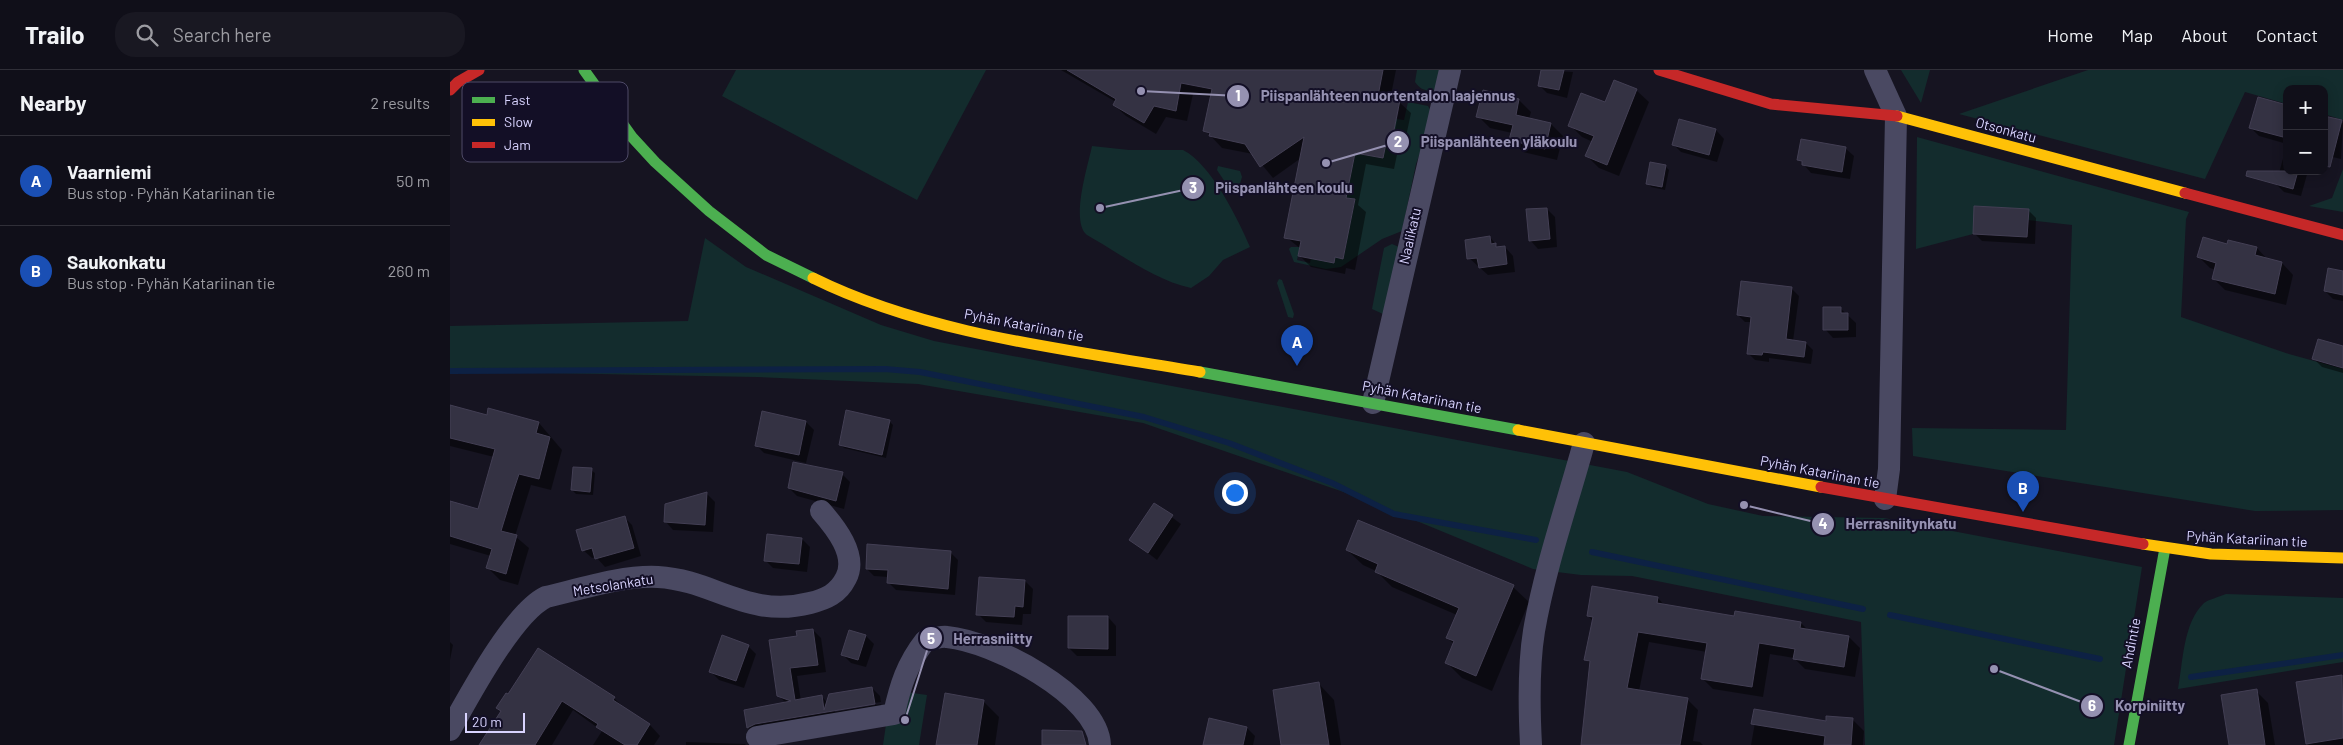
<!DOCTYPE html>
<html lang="en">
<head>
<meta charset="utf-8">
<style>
	:root { --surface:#100f19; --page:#191822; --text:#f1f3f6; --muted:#9c9ca2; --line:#302f38; --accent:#9591b1 }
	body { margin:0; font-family:Barlow,sans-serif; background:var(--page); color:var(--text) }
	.controls { position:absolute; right:15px; top:15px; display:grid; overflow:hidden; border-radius:10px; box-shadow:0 2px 12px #0003 }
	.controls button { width:45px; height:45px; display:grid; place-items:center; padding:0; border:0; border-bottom:1px solid var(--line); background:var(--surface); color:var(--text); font:25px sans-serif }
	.scale { position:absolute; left:15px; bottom:12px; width:60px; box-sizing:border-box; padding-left:5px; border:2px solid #d9d4ff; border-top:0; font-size:14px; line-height:18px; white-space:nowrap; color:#d9d4ff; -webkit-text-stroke:4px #130f26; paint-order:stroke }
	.you { position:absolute; left:784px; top:422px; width:18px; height:18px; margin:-12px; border:4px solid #fff; border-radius:50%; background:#1a73e8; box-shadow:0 0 0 8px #1a73e833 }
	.badge { display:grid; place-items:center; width:32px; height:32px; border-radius:50%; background:var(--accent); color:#fff; font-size:16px; font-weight:700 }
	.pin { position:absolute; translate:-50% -41px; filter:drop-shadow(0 1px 2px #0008) }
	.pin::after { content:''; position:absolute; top:26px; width:18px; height:15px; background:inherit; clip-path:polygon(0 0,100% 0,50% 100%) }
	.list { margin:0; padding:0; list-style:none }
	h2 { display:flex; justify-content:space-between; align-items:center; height:65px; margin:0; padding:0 20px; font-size:21px }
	h2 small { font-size:16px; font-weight:400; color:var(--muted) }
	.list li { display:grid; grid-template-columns:32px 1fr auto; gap:15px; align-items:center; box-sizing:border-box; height:90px; padding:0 20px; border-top:1px solid var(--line) }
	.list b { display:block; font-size:19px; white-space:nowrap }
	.list p { margin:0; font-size:16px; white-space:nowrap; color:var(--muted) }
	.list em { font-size:16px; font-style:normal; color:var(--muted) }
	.icon { flex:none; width:28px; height:28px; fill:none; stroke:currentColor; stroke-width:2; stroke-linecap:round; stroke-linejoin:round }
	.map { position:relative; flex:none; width:1893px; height:675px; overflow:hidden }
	header { display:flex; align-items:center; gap:30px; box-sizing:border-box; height:70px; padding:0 25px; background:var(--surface); border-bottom:1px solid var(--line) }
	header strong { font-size:24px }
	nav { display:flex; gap:28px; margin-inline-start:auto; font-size:18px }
	.search { width:350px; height:45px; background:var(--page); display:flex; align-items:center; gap:12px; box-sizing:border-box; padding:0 18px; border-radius:20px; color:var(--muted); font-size:19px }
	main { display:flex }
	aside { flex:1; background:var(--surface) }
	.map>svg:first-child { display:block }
	.green { fill:#132c2d }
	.shadow { fill:#0007; fill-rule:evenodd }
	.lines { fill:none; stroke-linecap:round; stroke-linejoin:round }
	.stream { stroke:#0d2144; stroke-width:6 }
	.building { fill:#343243; stroke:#433f54 }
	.street { stroke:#4a4962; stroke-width:22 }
	.fast { stroke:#4caf50; stroke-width:11 }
	.slow { stroke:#ffc107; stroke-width:11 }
	.jam { stroke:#c62828; stroke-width:11 }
	.labels { text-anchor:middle; stroke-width:4; stroke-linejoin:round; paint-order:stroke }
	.street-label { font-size:14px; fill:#d9d4ff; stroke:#130f26 }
	.key { fill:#130f26; stroke:#4e4a67; stroke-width:1 }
	.key-label { font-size:14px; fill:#d9d4ff }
	.leader { fill:none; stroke:#9591b1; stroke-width:2 }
	.callout-dot { fill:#9591b1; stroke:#130f26; stroke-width:2 }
	.mark-label { font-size:15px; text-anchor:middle; font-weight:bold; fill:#fff }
	.callout-label { font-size:15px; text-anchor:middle; font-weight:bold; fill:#9591b1; stroke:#130f26; stroke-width:4; stroke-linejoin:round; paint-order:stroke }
</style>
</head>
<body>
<header>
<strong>Trailo</strong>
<div class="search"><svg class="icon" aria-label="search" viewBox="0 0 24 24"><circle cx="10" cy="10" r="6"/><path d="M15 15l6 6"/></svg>Search here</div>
<nav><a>Home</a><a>Map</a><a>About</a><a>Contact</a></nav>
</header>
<main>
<aside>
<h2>Nearby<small>2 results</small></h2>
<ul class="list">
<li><span class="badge" style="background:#1a4fb4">A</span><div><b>Vaarniemi</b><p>Bus stop · Pyhän Katariinan tie</p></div><em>50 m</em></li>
<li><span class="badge" style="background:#1a4fb4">B</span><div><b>Saukonkatu</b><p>Bus stop · Pyhän Katariinan tie</p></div><em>260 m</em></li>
</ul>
</aside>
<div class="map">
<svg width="1893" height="675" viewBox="0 0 1893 675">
	<rect width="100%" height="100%" fill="#161421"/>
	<g class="green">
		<path d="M286,0h250l-69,130 -195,-104z"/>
		<path d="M967,0h29l-12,20c-8,2 -14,-1 -19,-8z"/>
		<path d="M1451,0h29l-9,33z"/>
		<path d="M1638,0h255v50l-19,-6v-25h-37v15l-42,-12 -40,87 -246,-65z"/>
		<path d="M958,32l20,4 5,10 -17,48 -14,67 -20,8 -41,28 -15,2 -32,-7 -5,-13 2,-2h9l-3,13 13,3 1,-5 22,5 2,-6 8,2 4,-18 -9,-2 5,-23 8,1 4,-17 -9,-2 9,-45 28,5 5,-24 5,1 3,-16 8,1z"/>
		<path d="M1467,67l272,75 -3,7 -5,98 108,37 54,15v141l-88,1 -342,-55 -1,-28 154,2 6,-205 -44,-5v-11l-53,-3 -2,28 -57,15z"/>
		<path d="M642,76l37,4h54c28,14 55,69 67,97l-27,13 -14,16 -18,12c-37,-8 -72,-35 -104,-53 -17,-14 1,-69 5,-89z"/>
		<path d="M768,96l22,5 2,6 -5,17h-4l-16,-24z"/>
		<path d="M1893,99v43l-34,-6 23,-8z"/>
		<path d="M255,168l41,29 135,58 53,16 693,131 81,32 55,12 121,2 258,49 -28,178h-249l-4,-123 -229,-46 -51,-1 -48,-6 -172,-71 -218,-75 -225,-39 -162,-7 -306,-6v-45l238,-5z"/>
		<path d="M942,174l7,3 -16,67 -11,-5 12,-61z"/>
		<path d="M829,209l3,1 12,34 -1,4 -5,-1 -11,-34z"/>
		<path d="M1776,524l117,4v64l-165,27c5,-27 5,-66 26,-86 6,-4 15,-6 22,-9z"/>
		<path d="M441,620l36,5 -8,50h-36z"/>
	</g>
	<g class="shadow">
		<path d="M611,0h335l-6,30 9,2 12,11 -7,33 -5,-1 -5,24 -28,-5 -8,41 8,7 -11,58 -9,-2 -1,6 -34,-7 -12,-12 2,-6 -15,-12 15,-79 -28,20 -20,-24 -31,-6 -17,-18 6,-33 -18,-3 -6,27 -21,-4 -10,17 -30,-18 -12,-11 2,-3zM947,39h2l-6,32h-3z"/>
		<path d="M1093,0l30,2 -6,26 -20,-5 -8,-8z"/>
		<path d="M1186,20l13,12 -30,74 -20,-8 -12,-12 6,-14 -11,-5 -12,-12 36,-21z"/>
		<path d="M1069,30l12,12 -2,7 22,5 12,12 -6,24 -34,-8 -12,-12 1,-7 -22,-5 -12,-12z"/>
		<path d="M1837,36v38l-28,-8 -8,-8z"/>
		<path d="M1230,50l36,10 8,9 -7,23 -36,-10 -8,-8z"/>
		<path d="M1891,52l2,1 -2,36 -17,-4z"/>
		<path d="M1837,74v27h21l-7,25 -17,-4 -8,-8z"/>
		<path d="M1395,78l9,8 -4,23 -39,-6 -12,-14z"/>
		<path d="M1215,96l4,4 -4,20 -14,-3 -3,-4z"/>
		<path d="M1097,139l8,8 2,30 -19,2 -8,-9z"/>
		<path d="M1578,140l8,8 -1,26 -53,-3 -8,-8z"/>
		<path d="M1040,167l8,10h7l8,9 2,16 -27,3 -19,-17z"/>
		<path d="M1779,171l28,7 11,12 14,3 11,12 -7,30 -61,-15 -12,-12 3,-8 -6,-2 -12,-12 29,-10z"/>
		<path d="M1893,202v29l-10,-2 -8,-8z"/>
		<path d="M1293,212l49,7 7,7 -6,45 13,2 7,7 -2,14 -42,-6v4l-14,-2 -7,-7 4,-31h-7l-7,-7z"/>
		<path d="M1390,238l16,15v14l-23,1 -8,-9z"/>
		<path d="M1893,277v26l-21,-6 -8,-8z"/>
		<path d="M0,336l38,10 51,7 23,27 -11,40 -20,-5 -16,51 14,12 -11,37 -18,-5 -12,-12 3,-12 -41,-12v-42l29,8 15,-53 -44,-11z"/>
		<path d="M439,351l4,4 -7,33 -42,-10 -4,-4z"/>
		<path d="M356,352l8,8 -8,33 -42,-10 -8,-8z"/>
		<path d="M141,400l4,3 -2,22 -17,-1 -4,-4z"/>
		<path d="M392,404l8,8 -6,27 -47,-13 -8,-8z"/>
		<path d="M257,424l8,8 -2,30 -40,-2 -8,-9 1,-16z"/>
		<path d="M704,434l27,20 -24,36 -26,-20z"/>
		<path d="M174,447l8,8 9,31 -36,11 -9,-10 -4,1 -9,-8z"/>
		<path d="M352,469l8,8 -3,25 -34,-4 -8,-8z"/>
		<path d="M897,480l166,37 16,15 -37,89 -30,-13 -16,-16 8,-18 -7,-6 10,-23 -65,-28 -16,-16 -13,-6z"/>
		<path d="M501,483l7,7 -3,35 -59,-5 -8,-8v-5l-14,-1 -7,-7z"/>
		<path d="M575,511l8,8 -2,25h-8l-1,11 -36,-3 -8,-8z"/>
		<path d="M1143,518l65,10 7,8 70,11 66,6 7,7 41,7 11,11 -5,29 -50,-8 -11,-11 -24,-4 -7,43 -50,-8 -11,-11 5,-26 -58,-10 -10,49 48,8 11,11 -5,31 7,1 3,3h-121l9,-81 -5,-5 7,-38 -5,-5z"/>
		<path d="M658,547l8,9v30h-39l-8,-8z"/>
		<path d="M363,560l8,8 5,34 -29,4 4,25 21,-4 6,6 44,-15 8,8 1,6 -46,7v3l46,-8 2,8 -127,23 -8,-8 38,-24 -8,-8 20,-58z"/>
		<path d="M416,566l8,8 -8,23 -15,-4 -8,-8z"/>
		<path d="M0,572l3,3 -3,15z"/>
		<path d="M298,576l8,8 -12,34 -25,-8 -8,-8z"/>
		<path d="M1891,607l2,1v67h-34l-2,-2z"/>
		<path d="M869,614l15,16 7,45h-58z"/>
		<path d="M1806,621l12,12 7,42h-45z"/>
		<path d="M56,624l108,4 11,11 25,16 10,11 -6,9h-61l9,-14 -29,-21 -21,35h-71l21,-33z"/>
		<path d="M533,631l16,16 -4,28h-58z"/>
		<path d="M1307,641l70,11 26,-2 11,11 -1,14h-112z"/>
		<path d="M797,658l8,8 -2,9h-49z"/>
		<path d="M236,672l59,2 1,1h-60z"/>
	</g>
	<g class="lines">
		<g class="stream">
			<path d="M0,301l435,-2 35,3 224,45 85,26 103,40 62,31 142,26"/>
			<path d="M1142,482l271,57"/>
			<path d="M1440,545l210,44"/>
			<path d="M1741,607l152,-22"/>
		</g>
	</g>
	<g class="building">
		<path d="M617,0h316l-5,26 22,4 -7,35 -5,-1 -5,24 -28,-5 -9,45 9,1 -12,60 -8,-2 -1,6 -36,-7 3,-15 -17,-3 20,-101 -44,30 -15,-23 -36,-8 1,-3 -7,-2 9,-42 -31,-6 -5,28 -22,-5 -10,17 -31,-18 3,-6z"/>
		<path d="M1091,0h23l-5,20 -21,-4z"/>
		<path d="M1164,10l23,9 -30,76 -22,-9 9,-20 -26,-10 13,-33 24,9z"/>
		<path d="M1033,20l36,9 -3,16 35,8 -6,26 -36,-9 4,-15 -37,-8z"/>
		<path d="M1808,27l29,8v18l-4,14 -34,-9z"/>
		<path d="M1874,46l18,4 -12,47 -6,-1z"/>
		<path d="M1229,49l37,10 -7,26 -37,-10z"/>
		<path d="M1351,69l45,8 -4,25 -40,-7v-4l-5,-1z"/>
		<path d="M1200,92l16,3 -4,22 -16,-3z"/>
		<path d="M1797,101h51l-5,18 -47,-13z"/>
		<path d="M1524,136l55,3 -2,28 -54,-3z"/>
		<path d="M1097,138l3,31 -21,2 -3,-32z"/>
		<path d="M1040,166l1,8 5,-1v4l9,-1 2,18 -28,4 -2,-10 -10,1 -2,-19z"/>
		<path d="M1753,167l24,7 1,-4 29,7 -2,8 27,7 -7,32 -63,-15 4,-16 -19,-6z"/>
		<path d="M1878,198l15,3v24l-19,-4z"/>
		<path d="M1291,211l51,6 -6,52 20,3 -2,15 -41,-5 -1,3 -15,-1 4,-37 -14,-2z"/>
		<path d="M1373,237h18v6h7v17h-25z"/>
		<path d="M1868,269l25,7v22l-31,-9z"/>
		<path d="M0,335l37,10 1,-7 51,14 -3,11 14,4 -11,42 -20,-5 -6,18 -12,39 16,4 -11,39 -20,-6 6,-19 -42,-13v-35l28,8 17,-60 -45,-11z"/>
		<path d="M396,340l44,10 -8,35 -43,-10z"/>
		<path d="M312,341l44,10 -7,34 -44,-9z"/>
		<path d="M343,392l50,10 -7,29 -48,-13z"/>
		<path d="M123,397l19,1 -2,24 -19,-2z"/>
		<path d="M257,422l-2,33 -41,-3 1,-18z"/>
		<path d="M704,433l19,12 -25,38 -19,-13z"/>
		<path d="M175,446l9,32 -39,11 -3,-11 -10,3 -6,-21z"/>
		<path d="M908,450l156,65 -38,91 -31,-13 9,-22 -8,-3 13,-30 -84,-36 3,-8 -32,-14z"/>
		<path d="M317,464l35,4 -3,26 -35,-3z"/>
		<path d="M417,474l84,7 -3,38 -61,-6 1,-13 -22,-1z"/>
		<path d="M529,507l46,3 -2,27 -8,-1 -1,11 -38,-2z"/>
		<path d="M1142,516l66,11 -1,6 77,13 1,-5 66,11 -1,6 49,8 -5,31 -51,-8 2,-10 -36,-6 -7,44 -51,-8 6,-36 -69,-11 -11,56 61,10 -8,47h-99l9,-84 -6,-1 9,-43 -6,-1z"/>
		<path d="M618,546h40v33l-40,-1z"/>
		<path d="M363,559l5,36 -28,3 5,32 27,-5 2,15 5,-16 43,-7 3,17 -120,20 -8,4 -3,-18 47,-9 -14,-5 -8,-56 28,-4 -1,-5z"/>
		<path d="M399,560l17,5 -8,25 -17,-5z"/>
		<path d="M272,565l27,10 -13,36 -27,-9z"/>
		<path d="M88,578l77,49 -2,3 37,24 -13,21h-12l-29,-18 2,-3 -36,-23 -27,44h-56l22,-34 -5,-3 10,-15 2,1z"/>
		<path d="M1892,605l1,63 -37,6 -10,-62z"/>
		<path d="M869,612l10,63h-48l-8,-55z"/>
		<path d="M1807,619l8,56h-36l-8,-50z"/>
		<path d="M495,623l39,7 -7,45h-41z"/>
		<path d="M1304,639l72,12v-5l27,2 -2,27h-27l1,-9 -74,-12z"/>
		<path d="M759,648l38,9 -4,18h-40z"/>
		<path d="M592,660l40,1 4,14h-44z"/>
	</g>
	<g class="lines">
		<g class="street">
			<path d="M1425,0l21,46 -7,353 -4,30"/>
			<path d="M923,333l77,-333"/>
			<path d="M0,660c19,-34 63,-117 96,-133 34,-8 78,-22 112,-20 56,3 90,42 152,26 16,-4 28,-9 36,-25 12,-23 -11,-51 -25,-67"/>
			<path d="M307,667l137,-23c6,-28 13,-50 31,-73 7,-2 15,-5 22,-4 45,4 151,58 153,108"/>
			<path d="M1081,675c-2,-38 -3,-77 3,-114 11,-64 33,-126 50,-188"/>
		</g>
		<g class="fast">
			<path d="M134,0l48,67 23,25 54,49 57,44 47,23"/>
			<path d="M750,302l318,58"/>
			<path d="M1679,675l36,-197"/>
		</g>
		<g class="slow">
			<path d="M1447,46l288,77"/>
			<path d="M363,208c117,58 260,72 387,94"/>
			<path d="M1068,360l303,57"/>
			<path d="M1693,474l68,10 132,4"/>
		</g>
		<g class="jam">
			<path d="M1209,0l112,34 126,12"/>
			<path d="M0,20l8,-8 21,-12"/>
			<path d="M1735,123l158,42"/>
			<path d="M1371,417l322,57"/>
		</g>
	</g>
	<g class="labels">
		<g class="street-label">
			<text transform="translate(1556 60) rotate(15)" y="5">Otsonkatu</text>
			<text transform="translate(960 166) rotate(-77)" y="5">Naalikatu</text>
			<text transform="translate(574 255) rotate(11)" y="5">Pyhän Katariinan tie</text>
			<text transform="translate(972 327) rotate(11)" y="5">Pyhän Katariinan tie</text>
			<text transform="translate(1370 402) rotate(11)" y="5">Pyhän Katariinan tie</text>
			<text transform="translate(1797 469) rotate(3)" y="5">Pyhän Katariinan tie</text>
			<text transform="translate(163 515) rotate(-9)" y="5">Metsolankatu</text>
			<text transform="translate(1681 573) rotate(-79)" y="5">Ahdintie</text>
		</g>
	</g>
	<rect x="12" y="12" width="166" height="80" rx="8" class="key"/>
	<rect x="22" y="27" width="23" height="6" fill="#4caf50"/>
	<rect x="22" y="49" width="23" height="7" fill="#ffc107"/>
	<rect x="22" y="72" width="23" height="6" fill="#c62828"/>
	<g class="key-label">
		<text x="54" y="35">Fast</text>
		<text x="54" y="57">Slow</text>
		<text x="54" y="80">Jam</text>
	</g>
	<path class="leader" d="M691 21L788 26M876 93L948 72M650 138L743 118M1294 435L1373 454M455 650L481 568M1544 599L1642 636"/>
	<g class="callout-dot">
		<circle cx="691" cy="21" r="5"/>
		<circle cx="876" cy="93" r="5"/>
		<circle cx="650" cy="138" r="5"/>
		<circle cx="1294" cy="435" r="5"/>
		<circle cx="455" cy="650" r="5"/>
		<circle cx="1544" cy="599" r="5"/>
		<circle cx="788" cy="26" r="12"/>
		<circle cx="948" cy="72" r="12"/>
		<circle cx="743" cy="118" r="12"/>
		<circle cx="1373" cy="454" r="12"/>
		<circle cx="481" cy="568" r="12"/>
		<circle cx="1642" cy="636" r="12"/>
	</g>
	<g class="mark-label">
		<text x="788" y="31">1</text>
		<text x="948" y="77">2</text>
		<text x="743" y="123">3</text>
		<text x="1373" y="459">4</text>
		<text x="481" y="574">5</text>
		<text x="1642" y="641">6</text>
	</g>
	<g class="callout-label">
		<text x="938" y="31">Piispanlähteen nuortentalon laajennus</text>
		<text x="1049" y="77">Piispanlähteen yläkoulu</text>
		<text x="834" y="123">Piispanlähteen koulu</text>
		<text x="1451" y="459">Herrasniitynkatu</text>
		<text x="543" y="574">Herrasniitty</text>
		<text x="1700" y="641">Korpiniitty</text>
	</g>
</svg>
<div class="controls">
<button>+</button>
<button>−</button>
</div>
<div class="scale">20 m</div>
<div class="you"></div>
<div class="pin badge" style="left:847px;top:296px;background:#1a4fb4">A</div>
<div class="pin badge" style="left:1573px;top:442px;background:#1a4fb4">B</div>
</div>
</main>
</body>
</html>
